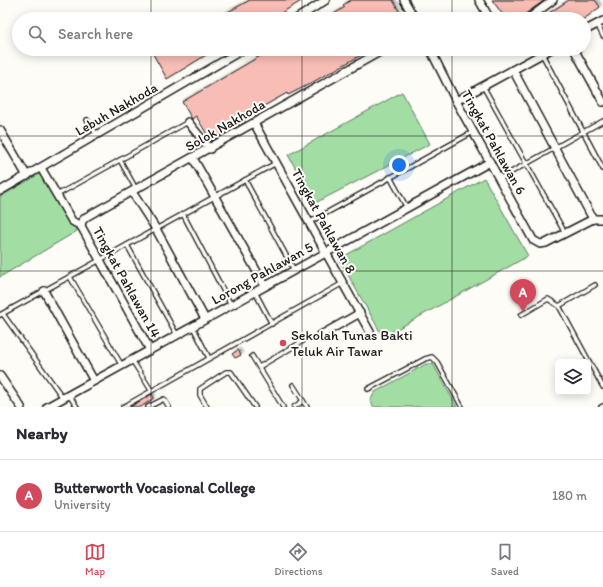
<!DOCTYPE html>
<html lang="en">
<head>
<meta charset="utf-8">
<style>
	:root { --surface:#fff; --page:#f7f7f7; --text:#2b2b33; --muted:#7c7c81; --line:#e1e1e2; --accent:#d1495b }
	body { margin:0; font-family:Itim,sans-serif; background:var(--page); color:var(--text) }
	.controls { position:absolute; right:12px; bottom:12px; display:grid; overflow:hidden; border-radius:6px; box-shadow:0 2px 10px #0003 }
	.controls button { width:36px; height:36px; display:grid; place-items:center; padding:0; border:0; border-bottom:1px solid var(--line); background:var(--surface); color:var(--text); font:20px sans-serif }
	.you { position:absolute; left:399px; top:165px; width:14px; height:14px; margin:-10px; border:3px solid #fff; border-radius:50%; background:#1a73e8; box-shadow:0 0 0 6px #1a73e833 }
	.badge { display:grid; place-items:center; width:26px; height:26px; border-radius:50%; background:var(--accent); color:#fff; font-size:13px; font-weight:700 }
	.pin { position:absolute; translate:-50% -33px; filter:drop-shadow(0 1px 2px #0008) }
	.pin::after { content:''; position:absolute; top:21px; width:14px; height:12px; background:inherit; clip-path:polygon(0 0,100% 0,50% 100%) }
	.list { margin:0; padding:0; list-style:none }
	h2 { display:flex; justify-content:space-between; align-items:center; height:52px; margin:0; padding:0 16px; font-size:17px }
	h2 small { font-size:13px; font-weight:400; color:var(--muted) }
	.list li { display:grid; grid-template-columns:26px 1fr auto; gap:12px; align-items:center; box-sizing:border-box; height:72px; padding:0 16px; border-top:1px solid var(--line) }
	.list b { display:block; font-size:15px; white-space:nowrap }
	.list p { margin:0; font-size:13px; white-space:nowrap; color:var(--muted) }
	.list em { font-size:13px; font-style:normal; color:var(--muted) }
	.icon { flex:none; width:22px; height:22px; fill:none; stroke:currentColor; stroke-width:2; stroke-linecap:round; stroke-linejoin:round }
	.map { position:relative; flex:none; width:603px; height:407px; overflow:hidden }
	.search { position:absolute; background:var(--surface); box-shadow:0 2px 10px #0003; left:12px; right:12px; top:12px; height:44px; display:flex; align-items:center; gap:10px; box-sizing:border-box; padding:0 14px; border-radius:22px; color:var(--muted); font-size:15px }
	.sheet { height:124px; background:var(--surface) }
	nav { display:flex; justify-content:space-around; align-items:center; box-sizing:border-box; height:56px; border-top:1px solid var(--line); background:var(--surface); font-size:11px; color:var(--muted) }
	nav a { display:grid; justify-items:center; gap:2px }
	nav .on { color:var(--accent) }
	.map>svg:first-child { display:block }
	.green { fill:#a2dda3; stroke:#5f7c60 }
	.building { fill:#f8bdb4; stroke:#1c1c1c; filter:url(#shadow) }
	.lines { fill:none; stroke-linecap:round; stroke-linejoin:round }
	.service-casing { stroke:#1c1c1c; stroke-width:6 }
	.minor-casing { stroke:#1c1c1c; stroke-width:10 }
	.service { stroke:#fdfcf7; stroke-width:3.5 }
	.minor { stroke:#fdfcf7; stroke-width:7 }
	.grid { fill:none; stroke:#1c1c1c; stroke-width:1; stroke-opacity:0.55 }
	.poi-dot { fill:#d1495b; stroke:#fdfcf7; stroke-width:1.5 }
	.labels { text-anchor:middle; stroke-width:4; stroke-linejoin:round; paint-order:stroke }
	.street-label { font-size:14px; fill:#1c1c1c; stroke:#fdfcf7 }
	.poi-label { font-size:14px; fill:#1c1c1c; stroke:#fdfcf7; text-anchor:start }
</style>
</head>
<body>
<div class="map">
<svg width="603" height="407" viewBox="0 0 603 407">
	<defs>
		<filter id="shadow"><feDropShadow dx="2" dy="-2" stdDeviation="1" flood-color="#0004"/></filter>
	</defs>
	<rect width="100%" height="100%" fill="#fdfcf7"/>
	<filter id="ink" filterUnits="userSpaceOnUse"><feTurbulence type="fractalNoise" baseFrequency=".025" numOctaves="2"/><feDisplacementMap in="SourceGraphic" scale="8" xChannelSelector="R" yChannelSelector="G"/><feConvolveMatrix kernelMatrix="1 2 1 2 8 2 1 2 1" color-interpolation-filters="sRGB"/></filter>
	<g filter="url(#ink)">
		<g class="green">
			<path d="M402,92l28,52 -115,59 -27,-48z"/>
			<path d="M42,172l35,59 -77,46v-80z"/>
			<path d="M484,178l44,78 -145,81 -44,-78z"/>
			<path d="M426,364h7l24,43h-83l-4,-6 5,-9z"/>
		</g>
		<g class="building">
			<path d="M250,0h53l-32,19h-56z"/>
			<path d="M351,0h42l10,19h-77l19,-12 -2,-2z"/>
			<path d="M492,0h53l-27,19h-12z"/>
			<path d="M569,0h26l5,7 -16,12h-36l-2,-4z"/>
			<path d="M162,49h54l-49,30 -14,-25z"/>
			<path d="M272,49h100l-68,38 -16,8 -1,-2 -23,13 -20,12 1,3 -34,20 -15,-25 -4,3 -10,-17z"/>
			<path d="M238,350l3,5 -6,3 -3,-4z"/>
			<path d="M152,394l2,4 -13,9h-11z"/>
		</g>
		<g class="lines">
			<g class="service-casing">
				<g id="service">
					<path d="M597,24l6,12"/>
					<path d="M542,54l61,115"/>
					<path d="M483,86l82,147"/>
					<path d="M87,120l10,15"/>
					<path d="M120,160l16,29"/>
					<path d="M390,177l17,31"/>
					<path d="M499,179l104,-58"/>
					<path d="M245,180l49,90"/>
					<path d="M57,195l131,-73"/>
					<path d="M183,214l48,91"/>
					<path d="M310,222l163,-90"/>
					<path d="M127,245l50,90"/>
					<path d="M70,277l52,89"/>
					<path d="M255,292l17,32"/>
					<path d="M559,306l36,-21"/>
					<path d="M3,314l60,84"/>
					<path d="M0,315l276,-152"/>
					<path d="M521,315l27,-16 11,7 44,81"/>
					<path d="M193,327l16,31"/>
					<path d="M252,356l31,51"/>
					<path d="M132,360l19,30"/>
					<path d="M259,367l44,-26"/>
					<path d="M293,385l14,22"/>
					<path d="M368,389l57,-30 7,-2 5,5 25,45"/>
					<path d="M69,395l8,12"/>
					<path d="M123,407l220,-124"/>
					<path d="M148,407l16,-8 5,8"/>
					<path d="M207,407l-7,-12v-6l26,-17h5l24,35"/>
					<path d="M294,407l9,-6"/>
					<path d="M601,407l2,-1"/>
				</g>
			</g>
			<g class="minor-casing">
				<g id="minor">
					<path d="M404,0l11,19"/>
					<path d="M479,0l11,19"/>
					<path d="M296,19l30,-19"/>
					<path d="M528,19l25,-19"/>
					<path d="M584,31l19,-10"/>
					<path d="M430,49l26,52 77,139 7,4 6,-1 47,-24h10"/>
					<path d="M574,49l29,53"/>
					<path d="M513,70l80,149"/>
					<path d="M456,101l95,-52"/>
					<path d="M188,122l22,27"/>
					<path d="M254,123l116,209"/>
					<path d="M0,130l27,46"/>
					<path d="M193,158l72,128"/>
					<path d="M41,168l31,53 9,5 69,124"/>
					<path d="M0,191l244,-142"/>
					<path d="M132,192l24,37 49,90"/>
					<path d="M81,226l1,-5 4,-4 299,-168"/>
					<path d="M44,291l50,90"/>
					<path d="M319,336l41,-23"/>
					<path d="M0,376l21,31"/>
					<path d="M47,407l443,-245"/>
				</g>
			</g>
			<use href="#service" class="service"/>
			<use href="#minor" class="minor"/>
		</g>
	</g>
	<path class="grid" d="M151,0v19M302,0v19M452,0v19M151,49v358M302,49v358M452,49v358M0,136h603M0,271h603"/>
	<circle class="poi-dot" cx="283" cy="343" r="4"/>
	<g class="labels">
		<g class="street-label">
			<text transform="translate(116 109) rotate(-30)" y="5">Lebuh Nakhoda</text>
			<text transform="translate(225 125) rotate(-30)" y="5">Solok Nakhoda</text>
			<text transform="translate(494 142) rotate(61)" y="5">Tingkat Pahlawan 6</text>
			<text transform="translate(324 221) rotate(61)" y="5">Tingkat Pahlawan 8</text>
			<text transform="translate(262 273) rotate(-29)" y="5">Lorong Pahlawan 5</text>
			<text transform="translate(127 282) rotate(61)" y="5">Tingkat Pahlawan 14</text>
		</g>
		<g class="poi-label">
			<text x="291" y="340">Sekolah Tunas Bakti<tspan x="291" dy="16">Teluk Air Tawar</tspan></text>
		</g>
	</g>
</svg>
<div class="controls">
<button><svg class="icon" aria-label="layers" viewBox="0 0 24 24"><path d="M12 4l9 5-9 5-9-5zM3 14l9 5 9-5"/></svg></button>
</div>
<div class="you"></div>
<div class="pin badge" style="left:523px;top:312px">A</div>
<div class="search"><svg class="icon" aria-label="search" viewBox="0 0 24 24"><circle cx="10" cy="10" r="6"/><path d="M15 15l6 6"/></svg>Search here</div>
</div>
<section class="sheet">
<h2>Nearby<small></small></h2>
<ul class="list">
<li><span class="badge">A</span><div><b>Butterworth Vocasional College</b><p>University</p></div><em>180 m</em></li>
</ul>
</section>
<nav>
<a class="on"><svg class="icon" aria-label="map" viewBox="0 0 24 24"><path d="M3 6l6-2 6 2 6-2v14l-6 2-6-2-6 2zM9 4v14M15 6v14"/></svg>Map</a>
<a><svg class="icon" aria-label="directions" viewBox="0 0 24 24"><path d="M12 3l9 9-9 9-9-9zM9 14v-3h6M13 9l2 2-2 2"/></svg>Directions</a>
<a><svg class="icon" aria-label="saved" viewBox="0 0 24 24"><path d="M7 4h10v16l-5-4-5 4z"/></svg>Saved</a>
</nav>
</body>
</html>
